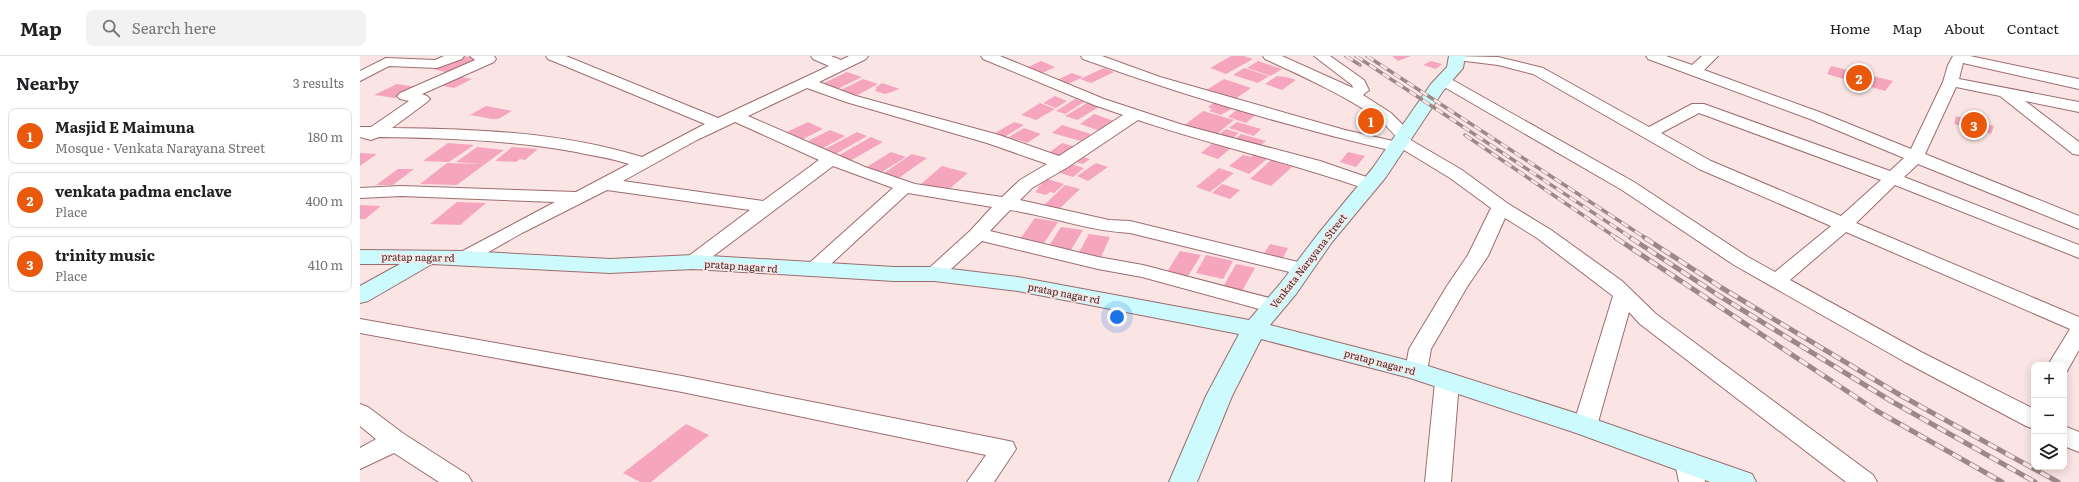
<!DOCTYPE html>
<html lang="en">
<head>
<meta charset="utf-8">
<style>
	:root { --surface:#fff; --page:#f2f2f2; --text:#202124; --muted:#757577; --line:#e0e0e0; --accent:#ea580c }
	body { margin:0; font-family:Literata,serif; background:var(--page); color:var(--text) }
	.controls { position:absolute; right:12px; bottom:12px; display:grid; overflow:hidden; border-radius:8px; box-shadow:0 2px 10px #0003 }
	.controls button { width:36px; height:36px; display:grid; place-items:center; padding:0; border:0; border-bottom:1px solid var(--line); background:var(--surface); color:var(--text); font:20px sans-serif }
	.you { position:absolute; left:757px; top:261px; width:14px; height:14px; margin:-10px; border:3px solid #fff; border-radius:50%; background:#1a73e8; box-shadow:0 0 0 6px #1a73e833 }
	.badge { display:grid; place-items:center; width:26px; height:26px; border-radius:50%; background:var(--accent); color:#fff; font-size:13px; font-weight:700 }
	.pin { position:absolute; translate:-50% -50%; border:2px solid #fff; box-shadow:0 1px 4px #0006 }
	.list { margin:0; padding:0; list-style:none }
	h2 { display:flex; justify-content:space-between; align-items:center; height:52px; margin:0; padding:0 16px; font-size:17px }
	h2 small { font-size:13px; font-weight:400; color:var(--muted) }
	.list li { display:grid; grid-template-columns:26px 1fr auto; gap:12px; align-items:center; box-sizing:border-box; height:56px; margin:0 8px 8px; padding:0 8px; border:1px solid var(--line); border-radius:8px }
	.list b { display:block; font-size:15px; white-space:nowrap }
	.list p { margin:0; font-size:13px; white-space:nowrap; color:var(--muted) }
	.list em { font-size:13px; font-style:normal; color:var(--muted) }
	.icon { flex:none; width:22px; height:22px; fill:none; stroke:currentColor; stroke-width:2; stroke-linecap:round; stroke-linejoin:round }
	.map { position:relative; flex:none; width:1719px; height:426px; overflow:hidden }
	header { display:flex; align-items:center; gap:24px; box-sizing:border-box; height:56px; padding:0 20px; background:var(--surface); border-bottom:1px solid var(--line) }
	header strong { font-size:19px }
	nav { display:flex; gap:22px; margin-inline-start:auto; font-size:14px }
	.search { width:280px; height:36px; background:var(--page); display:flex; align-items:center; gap:10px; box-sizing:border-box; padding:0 14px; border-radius:8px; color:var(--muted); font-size:15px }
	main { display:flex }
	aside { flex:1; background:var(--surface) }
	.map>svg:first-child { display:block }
	.building { fill:#f5a5be }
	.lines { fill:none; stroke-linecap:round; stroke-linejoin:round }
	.street-casing { stroke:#9d6d6d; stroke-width:2 }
	.secondary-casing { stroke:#9d6d6d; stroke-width:2 }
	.street { fill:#fff; fill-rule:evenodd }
	.secondary { fill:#cdfafc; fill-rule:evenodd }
	.rail-far1-casing { stroke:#9d8887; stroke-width:3.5 }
	.rail-casing { stroke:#9d8887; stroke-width:5 }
	.rail-far1 { stroke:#fbe5e4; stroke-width:2.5; stroke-dasharray:8; stroke-linecap:butt }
	.rail { stroke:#fbe5e4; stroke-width:3.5; stroke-dasharray:10; stroke-linecap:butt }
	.labels { text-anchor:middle; stroke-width:3; stroke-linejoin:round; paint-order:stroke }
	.street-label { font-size:10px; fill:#3d2929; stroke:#fbe5e4 }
</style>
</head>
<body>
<header>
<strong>Map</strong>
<div class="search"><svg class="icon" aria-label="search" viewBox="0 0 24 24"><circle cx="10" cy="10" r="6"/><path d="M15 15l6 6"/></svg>Search here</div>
<nav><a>Home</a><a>Map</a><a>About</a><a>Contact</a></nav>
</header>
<main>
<aside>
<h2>Nearby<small>3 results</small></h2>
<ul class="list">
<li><span class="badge">1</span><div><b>Masjid E Maimuna</b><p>Mosque · Venkata Narayana Street</p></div><em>180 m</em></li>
<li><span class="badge">2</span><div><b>venkata padma enclave</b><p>Place</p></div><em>400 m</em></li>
<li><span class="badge">3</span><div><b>trinity music</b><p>Place</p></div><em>410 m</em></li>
</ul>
</aside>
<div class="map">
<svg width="1719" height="426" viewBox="0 0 1719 426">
	<rect width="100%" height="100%" fill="#fbe5e4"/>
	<g class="building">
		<path d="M103,0l17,3 -31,14 -16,-4z"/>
		<path d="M871,0h13l9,3 -27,15 -16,-6z"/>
		<path d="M1032,0h19l-13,5z"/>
		<path d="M681,5l14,6 -15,7 -14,-6z"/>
		<path d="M898,5l24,8 -11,7 -24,-8z"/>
		<path d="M1071,5l11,3 -6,5 -13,-4z"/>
		<path d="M1471,10l62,15 -8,10 -58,-17z"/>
		<path d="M744,12l10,4 -23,11 -11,-4z"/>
		<path d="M884,12l25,8 -11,7 -25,-8z"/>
		<path d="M487,16l15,5 -27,13 -15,-5z"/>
		<path d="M712,17l11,4 -17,8 -11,-4z"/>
		<path d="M96,20l16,3 -18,9 -16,-3z"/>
		<path d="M917,20l9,1 10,3 -14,10 -17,-6z"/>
		<path d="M503,23l15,5 -24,13 -15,-6z"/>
		<path d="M864,23l27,9 -16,11 -30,-8z"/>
		<path d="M522,27l18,6 -15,5 -10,-3 2,-3h-2z"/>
		<path d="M37,28l20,3 -22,11 -21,-3z"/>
		<path d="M695,40l12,5 -11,7 -13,-5z"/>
		<path d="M715,43l9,3 -19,12 -9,-3z"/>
		<path d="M855,46l18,6 -12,7 -12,-4 3,-2 -4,-2z"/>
		<path d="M680,47l15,6 -19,11 -15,-5z"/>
		<path d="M727,47l12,4 -22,13 -12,-4z"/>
		<path d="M126,50l26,5 -14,8h-6l-22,-4z"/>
		<path d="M878,53l19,5 -11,9 -18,-6z"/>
		<path d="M843,55l31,9 -21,17 -31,-10z"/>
		<path d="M734,58l20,7 -14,10 -20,-7z"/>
		<path d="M1596,60l38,10 -3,8 -37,-10z"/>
		<path d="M448,66l15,7 -22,11 -16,-7z"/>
		<path d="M654,66l10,3 -23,14 -4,-1 2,-4 -4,-1z"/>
		<path d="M877,66l24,7 -7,7 -25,-8z"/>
		<path d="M702,69l29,9 -10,7 -29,-8z"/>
		<path d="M664,72l17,6 -14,9 -18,-6z"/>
		<path d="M866,73l13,4 -10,8 -13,-4z"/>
		<path d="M470,74l15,6 -22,12 -15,-7z"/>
		<path d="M497,76l10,4 -33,19 -11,-5z"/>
		<path d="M881,78l25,7 -9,7 -24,-7z"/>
		<path d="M511,81l12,5 -35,20 -12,-5z"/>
		<path d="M854,86l17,6 -13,11 -17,-6z"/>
		<path d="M88,87l26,2 -25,17 -26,-1z"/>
		<path d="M702,87l14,4 -16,12 -14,-4z"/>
		<path d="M117,91l27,3 -47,35 -37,-1 27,-21 33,1 -24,-2z"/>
		<path d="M152,91l26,2 -13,11 -5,-1 -4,3 -21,-1z"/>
		<path d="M531,96l15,5 -29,18 -15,-5z"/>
		<path d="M988,96l17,4 -9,11 -16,-5z"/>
		<path d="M0,97l17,1 -17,12z"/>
		<path d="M552,98l15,4 -31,22 -15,-5z"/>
		<path d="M894,98l13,5 -18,15 -20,-8 14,-11 8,2z"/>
		<path d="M719,100l11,3 -7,5 -11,-3z"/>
		<path d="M911,104l21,7 -21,19 -21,-7z"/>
		<path d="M708,107l16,5 -11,9 -16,-5z"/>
		<path d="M736,107l12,4 -20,14 -11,-5z"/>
		<path d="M582,110l26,7 -20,17 -27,-6z"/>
		<path d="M859,112l15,5 -24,19 -14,-5z"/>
		<path d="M38,113h16l-21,16h-17z"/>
		<path d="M687,123l17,5 -10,9 -4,-1 -4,3 -11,-3 4,-4h-2z"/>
		<path d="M862,128l18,6 -10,9 -18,-6z"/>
		<path d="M705,129l15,4 -22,21 -15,-4z"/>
		<path d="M97,146l29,1 -26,22 -30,-1z"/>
		<path d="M0,149l21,1 -16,13h-5z"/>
		<path d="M675,162l23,4 -14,21 -24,-4z"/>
		<path d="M701,171l22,3 -12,20 -22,-4z"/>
		<path d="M729,178l21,3 -9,20 -23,-3z"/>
		<path d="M910,188l18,4 -6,12 -19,-5z"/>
		<path d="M820,195l21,4 -13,21 -21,-4z"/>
		<path d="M846,199l27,6 -10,18 -27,-6z"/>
		<path d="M876,208l19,4 -13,23 -19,-4z"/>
		<path d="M326,368l23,11 -58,47h-11l-17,-9z"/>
	</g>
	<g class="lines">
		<g class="street-casing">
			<g id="street">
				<path d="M84,0h20l-2,3 -25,9 -48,-2 -29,15v-10l26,-13 49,2z"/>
				<path d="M110,0h24l2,3 -2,3 -72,32 5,2 3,3 -3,3 -35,26c84,1 169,4 250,29l63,-33 -157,-65 -2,-3h20l152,62 111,-52 -16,-7 -2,-3h20l10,4 8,-4h19l-2,3 -47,23 37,14 143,39 60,21 64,-41 -29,-10 -111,-46 -2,-3h19l104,43 79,26 137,36 55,19 3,4 -3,4 -6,1 -6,-1c-74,-26 -151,-43 -225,-68l-70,47 -36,21 -12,12 89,20 21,1 172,42 7,2 3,4 -3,4 -7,2 -172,-42c-41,-2 -80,-17 -120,-23l-20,21 108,26 45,8 138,36 3,5 -3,5 -7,2 -132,-36 -44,-8 -116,-28 -41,37 -7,2 -7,-2 -3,-4 3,-4 44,-40 21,-23 -84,-14 -88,81 -7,2 -7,-2 -3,-4 3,-4 87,-78 -60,-22 -133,100 -7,2 -7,-2 -3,-4 3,-4 64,-48 -143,-20 -85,43 -51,29 -7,2 -7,-2 -3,-4 3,-4 98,-52 -154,-6 -41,2v-10l41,-2 175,6 53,-28c-18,-6 -35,-8 -53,-12 -68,-12 -129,-14 -197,-15l-8,3 -11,-3v-10h11l38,-26 -9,-2 -3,-3 3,-3 75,-33zM447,32l39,14 141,41 60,21 -27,16 -18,17 -87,-13 -50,-17 -117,-51zM375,66l84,38 -56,41 -140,-20 74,-41z"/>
				<path d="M721,0h21l58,21 185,53 48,11 4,-4c-7,-6 -12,-14 -20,-19 -35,-24 -73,-41 -112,-59l-2,-3h19l71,32 -1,-3 -38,-29h16l34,24 5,10 -6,5 28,18 22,22 -4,4 53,31 45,33 44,27 71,51 34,33 217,161 4,7h-31l-206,-158 -11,-12 -32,114 -3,6 -9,3 -9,-3 -3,-6 40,-130 -76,-58 -32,-20 -17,38 -21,31 -36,62 -4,22 -3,6 -8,2 -8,-2 -3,-6 4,-22 38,-63 21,-31 23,-47 -41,-30 -46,-28 -7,2c-106,-25 -212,-56 -314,-93z"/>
				<path d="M1090,0l48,1 45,11 106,59 43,-23h12l186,67 14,-13 -94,-39 -162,-60 -2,-3h20l26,9 10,-9h16l-14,14 118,43 89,36 32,-67 5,-17 5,-9h17l109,23v10l-116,-26 -4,16 120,23v10l-54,-11 54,41v13l-6,-1 -73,-58 -44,-9 -31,67 154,62v13l-161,-65 -14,13 175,68v13l-184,-73 -39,38 223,94v33l-12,21h-3v-6h-16l22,-36 -224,-97 -56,48 131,72 113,57v20l-8,-3 -121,-64 -171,-97 -112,-75 -183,-106 -2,-3 2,-3h10l185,104 114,75 27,15 56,-46 -132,-57 -166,-95 -35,-9 -41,-5 -5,-1zM1339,57l182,67 -40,36 -130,-55 -50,-28z"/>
				<path d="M0,263l322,57 322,64 9,2 3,7 -22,33h-27l19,-27 -304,-63 -322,-59z"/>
				<path d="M1087,318l8,2 4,6 -8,100h-26l10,-100 4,-6z"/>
				<path d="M0,348l8,3 36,27 64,41 4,7h-33l-45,-29 -34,16v-21l16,-9 -16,-13z"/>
				<path d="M1704,370l15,6v20l-15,-6z"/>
				<path d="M1328,396l9,3 4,7 4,20h-26l-4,-20 4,-7z"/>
			</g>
		</g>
		<g class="secondary-casing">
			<path id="secondary" d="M1089,0h16l-2,12 -20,23 -57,86 -54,65 -36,52 -26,31 155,40 169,54 158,55 4,8h-46l-134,-49 -166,-55 -149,-39 -29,57 -35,86h-28l37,-86 33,-62 -221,-43 -84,-10h-40l-201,-12 -83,4 -178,-9 -64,37 -8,2v-17l40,-22h-40v-14l104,1 146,8 83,-4 201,12h40l84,10 231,43 31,-36 38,-50 54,-65 59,-85 16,-17z"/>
		</g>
		<use href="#street" class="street"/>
		<use href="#secondary" class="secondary"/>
		<g class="rail-far1-casing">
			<g id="rail-far1">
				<path d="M986,0l14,9"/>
				<path d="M996,0l277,183"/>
				<path d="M1007,0l280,183"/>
				<path d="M1105,79l153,104"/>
			</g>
		</g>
		<g class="rail-casing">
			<g id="rail">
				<path d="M1256,182l261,173 125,71"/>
				<path d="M1271,182l87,57 173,106 144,81"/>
				<path d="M1285,182l77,50 178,107 158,87"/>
			</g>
		</g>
		<use href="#rail-far1" class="rail-far1"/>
		<use href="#rail" class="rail"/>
	</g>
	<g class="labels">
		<g class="street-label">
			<text transform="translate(58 201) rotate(1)" y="4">pratap nagar rd</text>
			<text transform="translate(948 205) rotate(-52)" y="4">Venkata Narayana Street</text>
			<text transform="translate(381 210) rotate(4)" y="4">pratap nagar rd</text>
			<text transform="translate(704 237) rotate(11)" y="4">pratap nagar rd</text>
			<text transform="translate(1020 306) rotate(15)" y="4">pratap nagar rd</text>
		</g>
	</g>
</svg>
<div class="controls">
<button>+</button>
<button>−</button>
<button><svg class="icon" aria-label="layers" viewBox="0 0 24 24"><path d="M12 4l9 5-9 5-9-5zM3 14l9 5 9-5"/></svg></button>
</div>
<div class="you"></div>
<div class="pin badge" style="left:1011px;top:65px">1</div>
<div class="pin badge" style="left:1499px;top:22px">2</div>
<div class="pin badge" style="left:1614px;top:69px">3</div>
</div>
</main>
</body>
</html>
